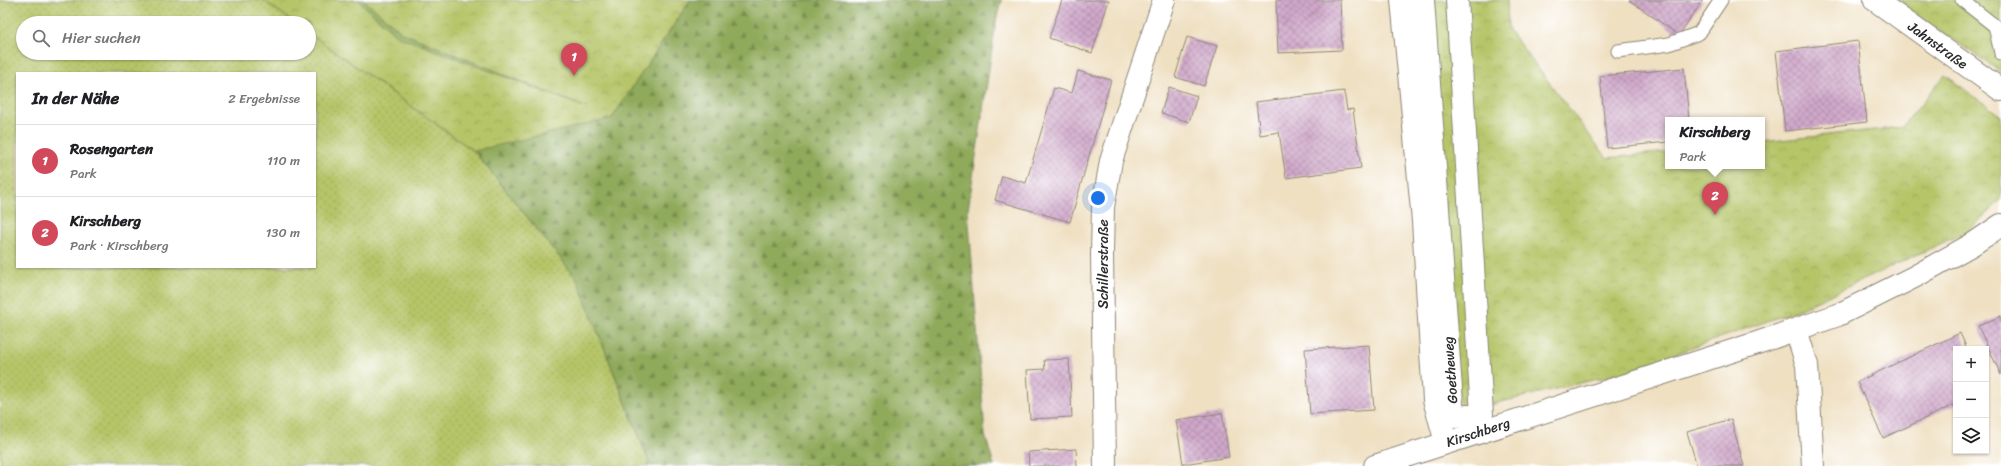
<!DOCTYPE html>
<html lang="de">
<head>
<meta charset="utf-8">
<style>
	:root { --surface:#fff; --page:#f6f6f6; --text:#202124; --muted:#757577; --line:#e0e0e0; --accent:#d1495b }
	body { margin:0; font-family:Sriracha,sans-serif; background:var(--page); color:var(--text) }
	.controls { position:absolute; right:12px; bottom:12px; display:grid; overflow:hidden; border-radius:0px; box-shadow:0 1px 3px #0004 }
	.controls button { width:36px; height:36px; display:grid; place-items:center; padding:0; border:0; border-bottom:1px solid var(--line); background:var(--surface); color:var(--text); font:20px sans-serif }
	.you { position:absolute; left:1098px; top:198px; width:14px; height:14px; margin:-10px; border:3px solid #fff; border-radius:50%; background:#1a73e8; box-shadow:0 0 0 6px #1a73e833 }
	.badge { display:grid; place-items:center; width:26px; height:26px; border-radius:50%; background:var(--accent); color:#fff; font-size:13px; font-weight:700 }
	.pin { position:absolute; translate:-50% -33px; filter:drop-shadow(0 1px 2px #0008) }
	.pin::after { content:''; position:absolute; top:21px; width:14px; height:12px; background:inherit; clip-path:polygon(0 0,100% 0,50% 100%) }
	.popup { position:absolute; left:1665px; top:117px; width:100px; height:52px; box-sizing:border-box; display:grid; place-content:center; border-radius:0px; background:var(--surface); filter:drop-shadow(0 1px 3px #0005); font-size:13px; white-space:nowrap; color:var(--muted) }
	.popup b { font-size:15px; color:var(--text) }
	.popup::after { content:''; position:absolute; left:50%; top:100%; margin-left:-8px; border:8px solid transparent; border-top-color:var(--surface) }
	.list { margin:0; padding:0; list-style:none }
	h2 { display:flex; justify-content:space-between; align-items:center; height:52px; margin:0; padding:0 16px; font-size:17px }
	h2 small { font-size:13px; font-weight:400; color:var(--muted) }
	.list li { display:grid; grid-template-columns:26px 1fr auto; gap:12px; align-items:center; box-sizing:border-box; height:72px; padding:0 16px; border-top:1px solid var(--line) }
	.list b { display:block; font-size:15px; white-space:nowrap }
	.list p { margin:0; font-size:13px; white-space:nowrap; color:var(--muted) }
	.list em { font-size:13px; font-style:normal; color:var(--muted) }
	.icon { flex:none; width:22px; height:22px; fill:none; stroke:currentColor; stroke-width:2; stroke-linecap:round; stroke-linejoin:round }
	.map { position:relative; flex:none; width:2001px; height:466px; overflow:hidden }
	.search { position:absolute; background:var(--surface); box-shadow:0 1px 3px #0004; left:16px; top:16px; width:300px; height:44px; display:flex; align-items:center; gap:10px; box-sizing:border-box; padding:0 14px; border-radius:22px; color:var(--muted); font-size:15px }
	.panel { position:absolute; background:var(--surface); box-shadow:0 1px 3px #0004; left:16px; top:72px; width:300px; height:196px; border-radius:0px }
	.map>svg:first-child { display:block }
	.grass { fill:url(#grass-dots); stroke:#707849; fill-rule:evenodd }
	.forest { fill:url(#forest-firs); stroke:#5e6a44 }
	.park { fill:url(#park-crowns); stroke:#707849 }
	.building { fill:url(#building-cross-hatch) }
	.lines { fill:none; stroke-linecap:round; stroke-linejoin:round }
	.lane-casing { stroke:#8d8676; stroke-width:15 }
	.street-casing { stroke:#8d8676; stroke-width:24 }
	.lane { stroke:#fff; stroke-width:13 }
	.street { stroke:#fff; stroke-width:22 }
	.labels { text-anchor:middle; stroke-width:3.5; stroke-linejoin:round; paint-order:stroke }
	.street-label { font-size:14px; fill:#2b2b2b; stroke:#fff }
</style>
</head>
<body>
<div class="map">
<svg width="2001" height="466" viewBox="0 0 2001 466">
	<defs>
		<pattern id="grass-dots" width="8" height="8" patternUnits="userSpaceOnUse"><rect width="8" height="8" fill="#b5c567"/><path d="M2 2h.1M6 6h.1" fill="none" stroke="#9ca95a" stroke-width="1.8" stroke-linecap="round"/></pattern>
		<pattern id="forest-firs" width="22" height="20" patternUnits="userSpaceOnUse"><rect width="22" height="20" fill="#90aa5c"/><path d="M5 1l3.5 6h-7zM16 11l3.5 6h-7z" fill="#768b4c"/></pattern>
		<pattern id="park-crowns" width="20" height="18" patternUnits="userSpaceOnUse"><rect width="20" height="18" fill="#b5c567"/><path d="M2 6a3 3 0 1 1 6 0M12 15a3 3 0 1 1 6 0" fill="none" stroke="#9ca95a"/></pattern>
		<pattern id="building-cross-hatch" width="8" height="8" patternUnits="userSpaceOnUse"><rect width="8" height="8" fill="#d0a8ca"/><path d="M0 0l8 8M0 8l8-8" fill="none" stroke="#a989a4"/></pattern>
	</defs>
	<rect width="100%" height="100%" fill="#fff"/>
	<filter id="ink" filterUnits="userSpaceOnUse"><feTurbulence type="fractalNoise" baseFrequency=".025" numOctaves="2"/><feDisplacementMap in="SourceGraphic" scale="8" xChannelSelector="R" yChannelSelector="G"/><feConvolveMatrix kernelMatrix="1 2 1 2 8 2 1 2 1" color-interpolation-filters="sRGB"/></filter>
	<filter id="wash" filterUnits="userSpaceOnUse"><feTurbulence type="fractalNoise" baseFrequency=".012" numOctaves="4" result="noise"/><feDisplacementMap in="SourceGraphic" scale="16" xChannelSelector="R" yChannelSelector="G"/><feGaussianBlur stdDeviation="0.9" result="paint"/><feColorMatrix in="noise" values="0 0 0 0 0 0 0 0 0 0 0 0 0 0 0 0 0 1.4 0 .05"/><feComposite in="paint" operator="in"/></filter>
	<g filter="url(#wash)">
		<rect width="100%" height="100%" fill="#efe0c2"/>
		<path class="grass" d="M0,0h263l32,23h-272v30h286v-20l165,118 103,128 72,183 -2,4h-647zM17,73h298v194h-298z"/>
		<path class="forest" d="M263,0h101l39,33 209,85 78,-118h312l-5,16 -29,194 17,225 9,31h-347l2,-4 -72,-183 -103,-128 -165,-118v-10h-14z"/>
		<g class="park">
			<path d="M263,0h95l39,36 190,72 -184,-75 -39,-33h326l-78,118 -138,33 -165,-118v-10h-14z"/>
			<path d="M1428,0h79l1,29 99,129 61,-6v14h94v-24l140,-15 43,-52 56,41v84l-33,31 -170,79 -176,63 -162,39z"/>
			<path d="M1895,0h106v72z"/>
		</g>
		<g id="blocks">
			<g class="building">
				<path d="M1062,0h47l-17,53 -43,-15z"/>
				<path d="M1276,0h64l2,50 -64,3z"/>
				<path d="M1629,0h74l-24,35z"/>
				<path d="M1187,37l30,9 -13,40 -29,-9z"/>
				<path d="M1858,41l9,81 -82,9 -9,-80z"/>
				<path d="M1684,68l5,52h-21v22l-61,6 -7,-72z"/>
				<path d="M1078,71l33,9 -41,142 -75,-22 7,-24 24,7 28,-95 18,5z"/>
				<path d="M1169,87l28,9 -8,26 -28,-9z"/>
				<path d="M1344,91l3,19 6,-1 8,59 -75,10 -7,-46 -19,3 -4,-33z"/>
				<path d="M2001,316v59l-23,-49z"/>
				<path d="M1960,333l7,16h-11v55l-73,34 -26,-56z"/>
				<path d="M1369,345l5,65 -64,4 -5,-65z"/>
				<path d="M1069,359l3,58 -42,2 -3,-49 18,-1 -1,-9z"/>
				<path d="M1222,413l7,44 -46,7 -7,-44z"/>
				<path d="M1731,419l13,47h-47l-10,-34z"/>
				<path d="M1076,449l1,17h-48l-1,-14z"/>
			</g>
		</g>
	</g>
	<g filter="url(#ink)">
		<use href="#blocks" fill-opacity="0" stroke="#8d8676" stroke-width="1"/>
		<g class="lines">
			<g class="lane-casing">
				<g id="lane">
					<path d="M1962,0l33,26 6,27"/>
					<path d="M1618,51l51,-7 30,-11 22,-33"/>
				</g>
			</g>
			<g class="street-casing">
				<g id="street">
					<path d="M1402,0l21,221 11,179 12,42"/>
					<path d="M1423,0l30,417 29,-2 -25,-415"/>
					<path d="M1875,0l126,90"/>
					<path d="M1796,330l11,35 6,101"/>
					<path d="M1105,466l-3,-212 1,-47 8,-46 53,-161"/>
					<path d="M1375,466l382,-123 81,-28 78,-39 57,-32 28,-19"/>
				</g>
			</g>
			<use href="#lane" class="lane"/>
			<use href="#street" class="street"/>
		</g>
	</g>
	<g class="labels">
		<g class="street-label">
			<text transform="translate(1938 45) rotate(36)" y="5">Jahnstraße</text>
			<text transform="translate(1103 264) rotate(-90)" y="5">Schillerstraße</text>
			<text transform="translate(1450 370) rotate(-94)" y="5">Goetheweg</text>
			<text transform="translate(1478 432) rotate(-18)" y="5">Kirschberg</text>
		</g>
	</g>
</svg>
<div class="controls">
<button>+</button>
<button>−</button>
<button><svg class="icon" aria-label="layers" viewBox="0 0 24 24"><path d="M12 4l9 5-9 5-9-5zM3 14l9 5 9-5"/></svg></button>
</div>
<div class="you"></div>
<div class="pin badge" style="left:574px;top:76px">1</div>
<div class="pin badge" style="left:1715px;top:215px">2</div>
<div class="popup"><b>Kirschberg</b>Park</div>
<div class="search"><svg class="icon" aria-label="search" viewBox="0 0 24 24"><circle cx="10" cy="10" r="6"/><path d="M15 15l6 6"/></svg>Hier suchen</div>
<section class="panel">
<h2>In der Nähe<small>2 Ergebnisse</small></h2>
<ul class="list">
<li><span class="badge">1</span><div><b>Rosengarten</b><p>Park</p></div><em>110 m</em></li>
<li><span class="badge">2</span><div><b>Kirschberg</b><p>Park · Kirschberg</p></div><em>130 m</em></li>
</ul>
</section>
</div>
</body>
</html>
